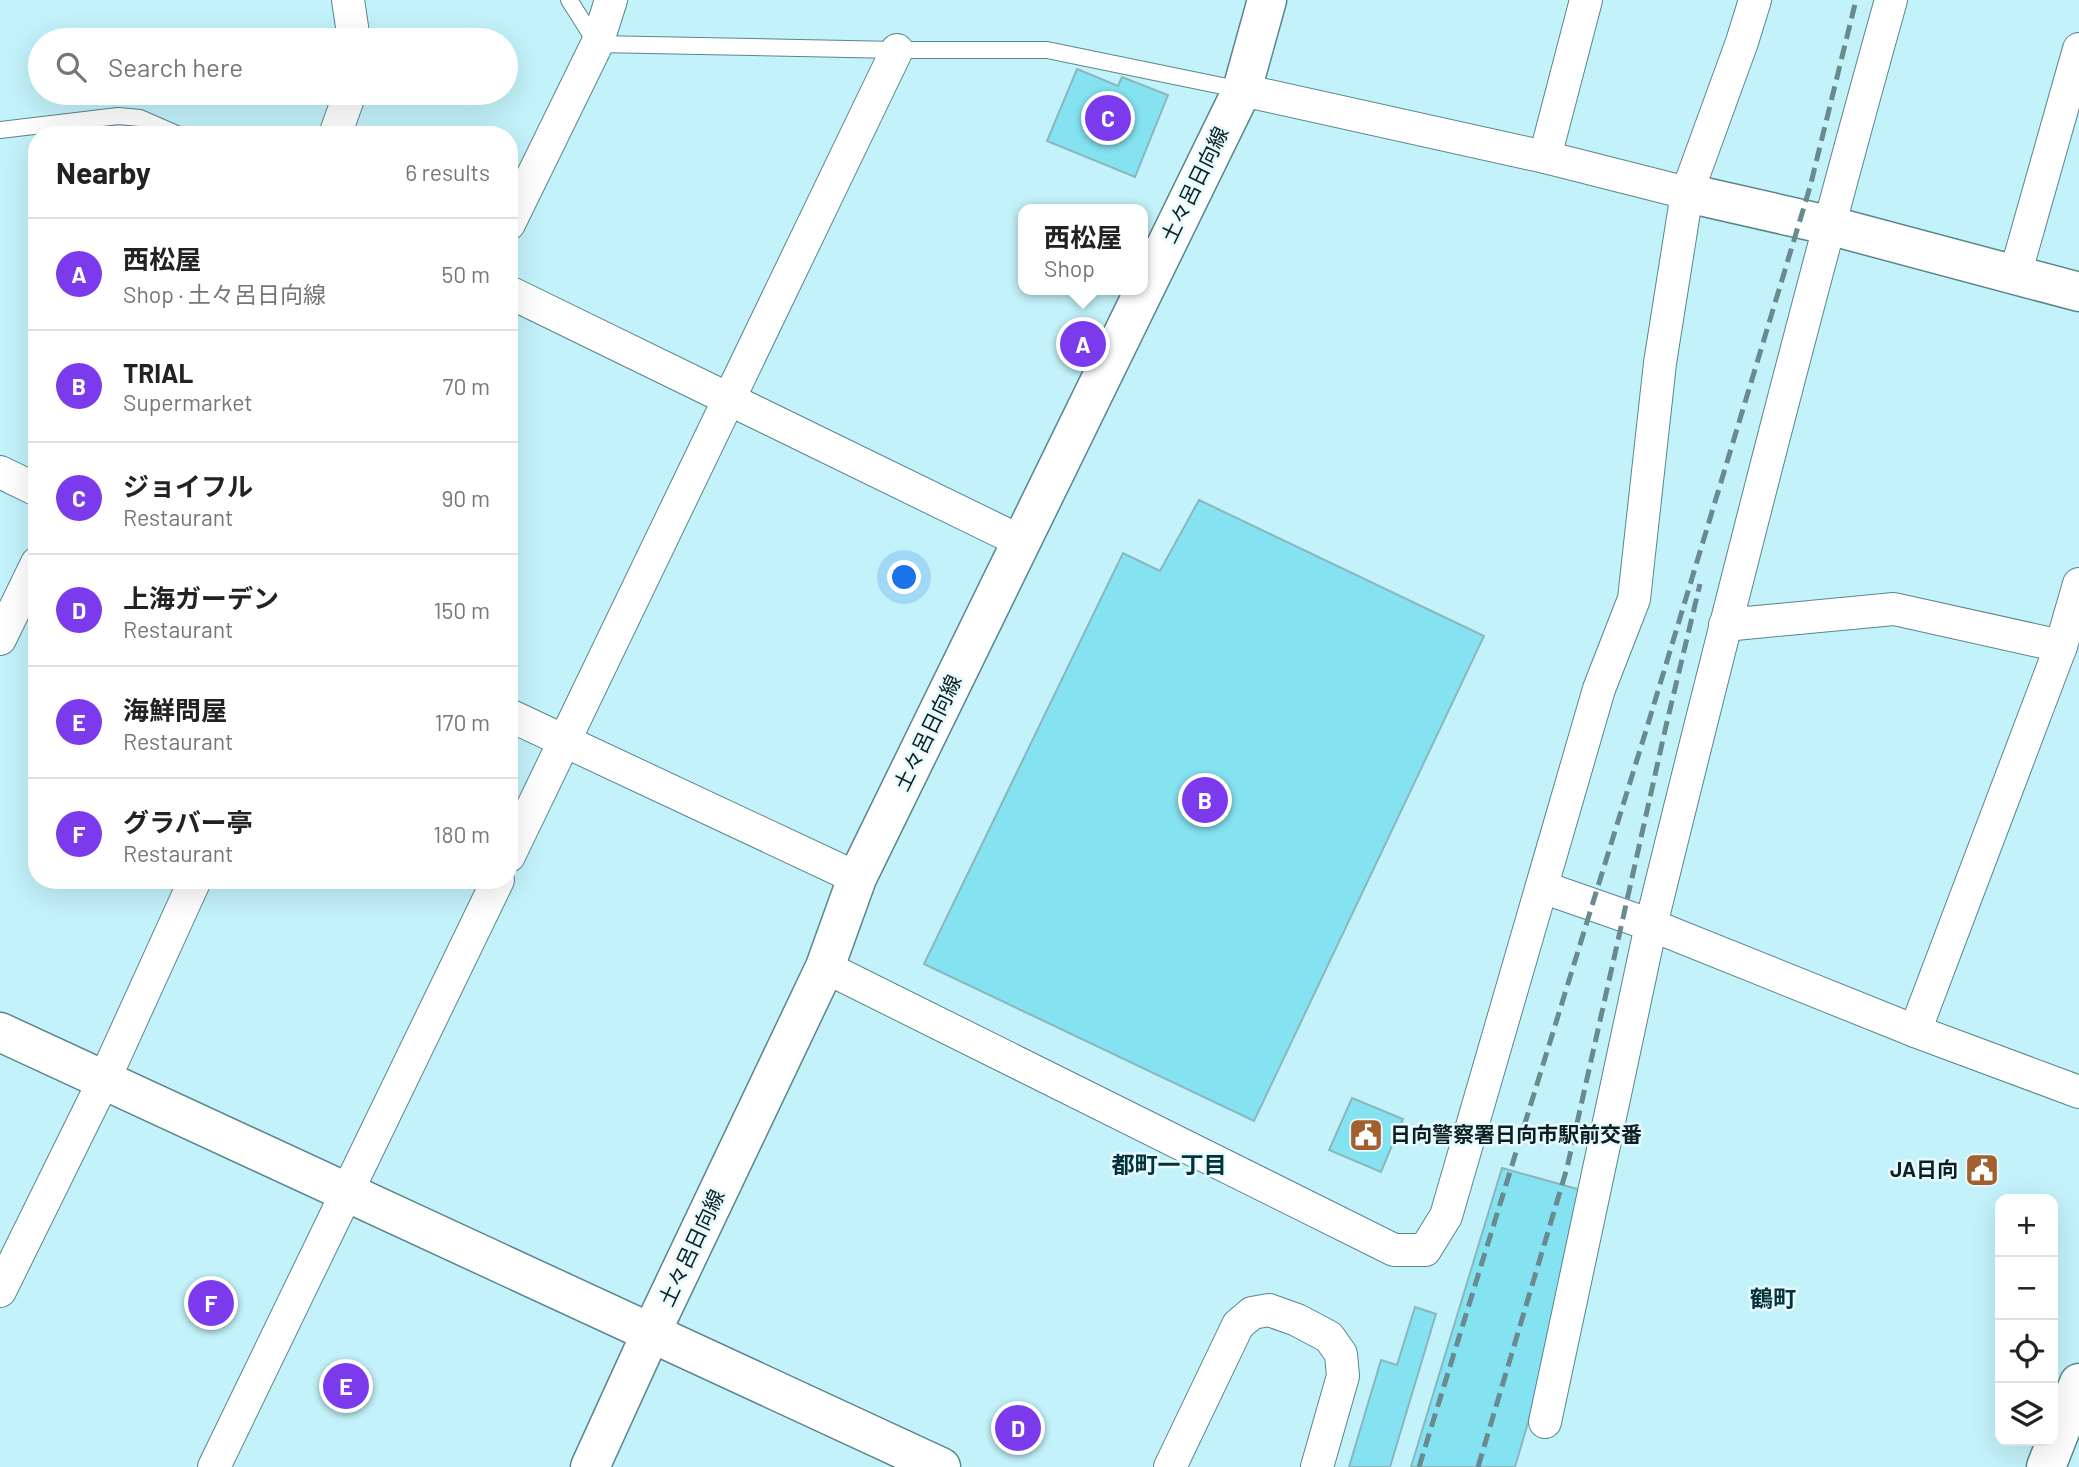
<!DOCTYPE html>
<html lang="en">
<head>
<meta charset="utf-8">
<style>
	:root { --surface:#fff; --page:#f2f2f2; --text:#222; --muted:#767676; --line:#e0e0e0; --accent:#7c3aed }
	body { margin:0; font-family:Barlow,"Noto Sans JP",sans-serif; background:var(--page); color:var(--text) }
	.controls { position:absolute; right:21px; bottom:21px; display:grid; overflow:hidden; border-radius:14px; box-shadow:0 7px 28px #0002 }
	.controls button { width:63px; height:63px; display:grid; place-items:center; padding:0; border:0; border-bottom:2px solid var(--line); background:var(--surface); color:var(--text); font:35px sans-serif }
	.you { position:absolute; left:905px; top:578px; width:24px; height:24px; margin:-18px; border:5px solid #fff; border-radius:50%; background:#1a73e8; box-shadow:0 0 0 10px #1a73e833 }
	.badge { display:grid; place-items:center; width:46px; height:46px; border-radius:50%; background:var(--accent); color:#fff; font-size:23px; font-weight:700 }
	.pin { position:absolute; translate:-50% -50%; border:4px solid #fff; box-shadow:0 2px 7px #0006 }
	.popup { position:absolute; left:1018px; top:204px; width:130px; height:91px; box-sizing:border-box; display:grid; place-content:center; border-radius:14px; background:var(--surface); filter:drop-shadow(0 2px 5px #0005); font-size:23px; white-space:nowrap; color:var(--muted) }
	.popup b { font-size:26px; color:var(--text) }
	.popup::after { content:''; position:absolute; left:50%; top:100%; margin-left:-14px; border:14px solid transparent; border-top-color:var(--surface) }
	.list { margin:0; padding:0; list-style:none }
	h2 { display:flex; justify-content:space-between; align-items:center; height:91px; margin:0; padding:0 28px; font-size:30px }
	h2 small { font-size:23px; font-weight:400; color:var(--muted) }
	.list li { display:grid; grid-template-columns:46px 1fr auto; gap:21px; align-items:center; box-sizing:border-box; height:112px; padding:0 28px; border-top:2px solid var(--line) }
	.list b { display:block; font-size:26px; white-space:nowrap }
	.list p { margin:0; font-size:23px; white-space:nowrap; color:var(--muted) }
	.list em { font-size:23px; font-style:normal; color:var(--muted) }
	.icon { flex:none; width:38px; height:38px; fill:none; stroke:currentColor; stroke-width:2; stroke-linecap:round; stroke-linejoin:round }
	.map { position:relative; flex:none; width:2079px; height:1467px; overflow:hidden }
	.search { position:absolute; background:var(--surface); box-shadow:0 7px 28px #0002; left:28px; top:28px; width:490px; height:77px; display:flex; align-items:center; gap:18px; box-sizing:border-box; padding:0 24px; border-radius:38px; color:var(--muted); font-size:26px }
	.panel { position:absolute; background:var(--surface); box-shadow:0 7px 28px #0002; left:28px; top:126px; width:490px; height:763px; border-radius:28px }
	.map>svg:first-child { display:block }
	.building { fill:#85e2f0; stroke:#8ab7be; stroke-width:2 }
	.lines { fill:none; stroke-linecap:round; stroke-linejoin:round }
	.lane-casing { stroke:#5a868d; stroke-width:18 }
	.street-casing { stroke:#5a868d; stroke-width:34 }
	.secondary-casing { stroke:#5a868d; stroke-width:41 }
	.lane { stroke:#fff; stroke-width:16 }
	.street { stroke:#fff; stroke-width:32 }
	.secondary { stroke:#fff; stroke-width:38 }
	.rail { stroke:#6a8a90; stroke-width:5; stroke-dasharray:14 7; stroke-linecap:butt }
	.labels { text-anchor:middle; stroke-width:5; stroke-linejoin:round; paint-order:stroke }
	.street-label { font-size:21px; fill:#0d1f22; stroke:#e7fafd }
	.poi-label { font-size:21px; font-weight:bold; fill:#0d1f22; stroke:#e7fafd; text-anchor:start }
	.neighbourhood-label { font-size:23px; font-weight:bold; fill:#03333a; stroke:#e7fafd }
</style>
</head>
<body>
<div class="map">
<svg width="2079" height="1467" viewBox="0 0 2079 1467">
	<rect width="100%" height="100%" fill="#c3f2fa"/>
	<g class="building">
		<path d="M1077,69l41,17 4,-9 46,18 -33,82 -88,-36z"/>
		<path d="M1199,500l285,136 -230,485 -330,-157 199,-411 37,18z"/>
		<path d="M1352,1098l51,21 -22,53 -52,-22z"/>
		<path d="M1502,1168l93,26 -80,273h-104z"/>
		<path d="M1415,1307l21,7 -46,153h-41l32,-107 16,5z"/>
	</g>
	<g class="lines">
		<g class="lane-casing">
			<g id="lane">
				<path d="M569,0l28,44 300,6h150l195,40"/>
				<path d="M0,130l118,-14 22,2 39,17"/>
			</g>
		</g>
		<g class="street-casing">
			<g id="street">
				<path d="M348,0l6,40"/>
				<path d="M1891,0c-86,307 -164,616 -240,925l264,106 164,61"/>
				<path d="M1242,90l303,67 142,36"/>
				<path d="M335,135l15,-42"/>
				<path d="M1545,157l41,-157"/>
				<path d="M509,224l88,-180 14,-44"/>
				<path d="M2015,275l64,-226"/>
				<path d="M509,292l511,249"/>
				<path d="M0,472l37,18"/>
				<path d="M1725,625l169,-16 167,37"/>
				<path d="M0,639l37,-76"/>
				<path d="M509,715l348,163"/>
				<path d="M509,856l388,-806"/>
				<path d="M1542,887l109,38 -106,497"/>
				<path d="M825,967l569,283h31l21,-34 153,-527 35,-90 26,-236 27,-170 55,-151 13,-42"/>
				<path d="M1915,1031l146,-385 18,-62"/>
				<path d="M0,1291l104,-211 91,-200"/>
				<path d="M214,1467l284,-587"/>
				<path d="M1170,1467l68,-142 14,-12 17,-3 28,10 32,17 12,17 2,22 -26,91"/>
			</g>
		</g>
		<g class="secondary-casing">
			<g id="secondary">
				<path d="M1687,193l141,32 251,67"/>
				<path d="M0,1032l941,435"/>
				<path d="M590,1467l61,-134 174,-366 32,-89 385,-788 25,-90"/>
				<path d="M2046,1467l33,-84"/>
			</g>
		</g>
		<use href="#lane" class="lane"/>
		<use href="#street" class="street"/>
		<use href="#secondary" class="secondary"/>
		<g class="rail">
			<path d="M1419,1467l229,-743 162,-537 46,-187"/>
			<path d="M1478,1467l89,-299 99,-442 34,-142"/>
		</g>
	</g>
	<defs>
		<g id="civic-square" transform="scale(1.75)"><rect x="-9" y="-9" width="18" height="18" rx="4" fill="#a25f2f" stroke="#e7fafd"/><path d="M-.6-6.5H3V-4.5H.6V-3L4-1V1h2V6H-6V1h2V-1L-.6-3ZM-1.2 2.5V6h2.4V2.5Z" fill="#fff"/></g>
	</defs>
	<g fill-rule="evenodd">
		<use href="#civic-square" x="1366" y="1135"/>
		<use href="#civic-square" x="1982" y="1170"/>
	</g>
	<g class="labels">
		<g class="street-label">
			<text transform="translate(1195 185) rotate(-64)" y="7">土々呂日向線</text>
			<text transform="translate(928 733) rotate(-64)" y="7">土々呂日向線</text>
			<text transform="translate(692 1248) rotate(-65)" y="7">土々呂日向線</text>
		</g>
		<g class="poi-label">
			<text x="1390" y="1142">日向警察署日向市駅前交番</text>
			<text x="1958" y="1177" text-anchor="end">JA日向</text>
		</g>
		<g class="neighbourhood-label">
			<text x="1169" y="1173">都町一丁目</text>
			<text x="1773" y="1307">鶴町</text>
		</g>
	</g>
</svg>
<div class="controls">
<button>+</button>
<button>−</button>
<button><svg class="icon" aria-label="locate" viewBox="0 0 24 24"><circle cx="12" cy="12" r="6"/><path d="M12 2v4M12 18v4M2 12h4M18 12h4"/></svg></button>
<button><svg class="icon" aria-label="layers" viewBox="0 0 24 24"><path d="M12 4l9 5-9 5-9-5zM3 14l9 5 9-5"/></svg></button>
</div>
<div class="you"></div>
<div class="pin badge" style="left:1083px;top:344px">A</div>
<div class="popup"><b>西松屋</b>Shop</div>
<div class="pin badge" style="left:1205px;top:800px">B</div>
<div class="pin badge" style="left:1108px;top:118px">C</div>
<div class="pin badge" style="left:1018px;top:1428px">D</div>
<div class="pin badge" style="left:346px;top:1386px">E</div>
<div class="pin badge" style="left:211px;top:1303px">F</div>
<div class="search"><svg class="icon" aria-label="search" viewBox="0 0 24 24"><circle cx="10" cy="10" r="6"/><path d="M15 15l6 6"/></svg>Search here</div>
<section class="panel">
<h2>Nearby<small>6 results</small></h2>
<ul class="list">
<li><span class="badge">A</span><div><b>西松屋</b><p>Shop · 土々呂日向線</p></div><em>50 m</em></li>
<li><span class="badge">B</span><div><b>TRIAL</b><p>Supermarket</p></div><em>70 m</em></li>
<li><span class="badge">C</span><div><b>ジョイフル</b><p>Restaurant</p></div><em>90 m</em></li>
<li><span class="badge">D</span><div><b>上海ガーデン</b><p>Restaurant</p></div><em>150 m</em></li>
<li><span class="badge">E</span><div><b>海鮮問屋</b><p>Restaurant</p></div><em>170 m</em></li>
<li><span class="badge">F</span><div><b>グラバー亭</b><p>Restaurant</p></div><em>180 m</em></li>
</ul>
</section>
</div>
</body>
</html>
